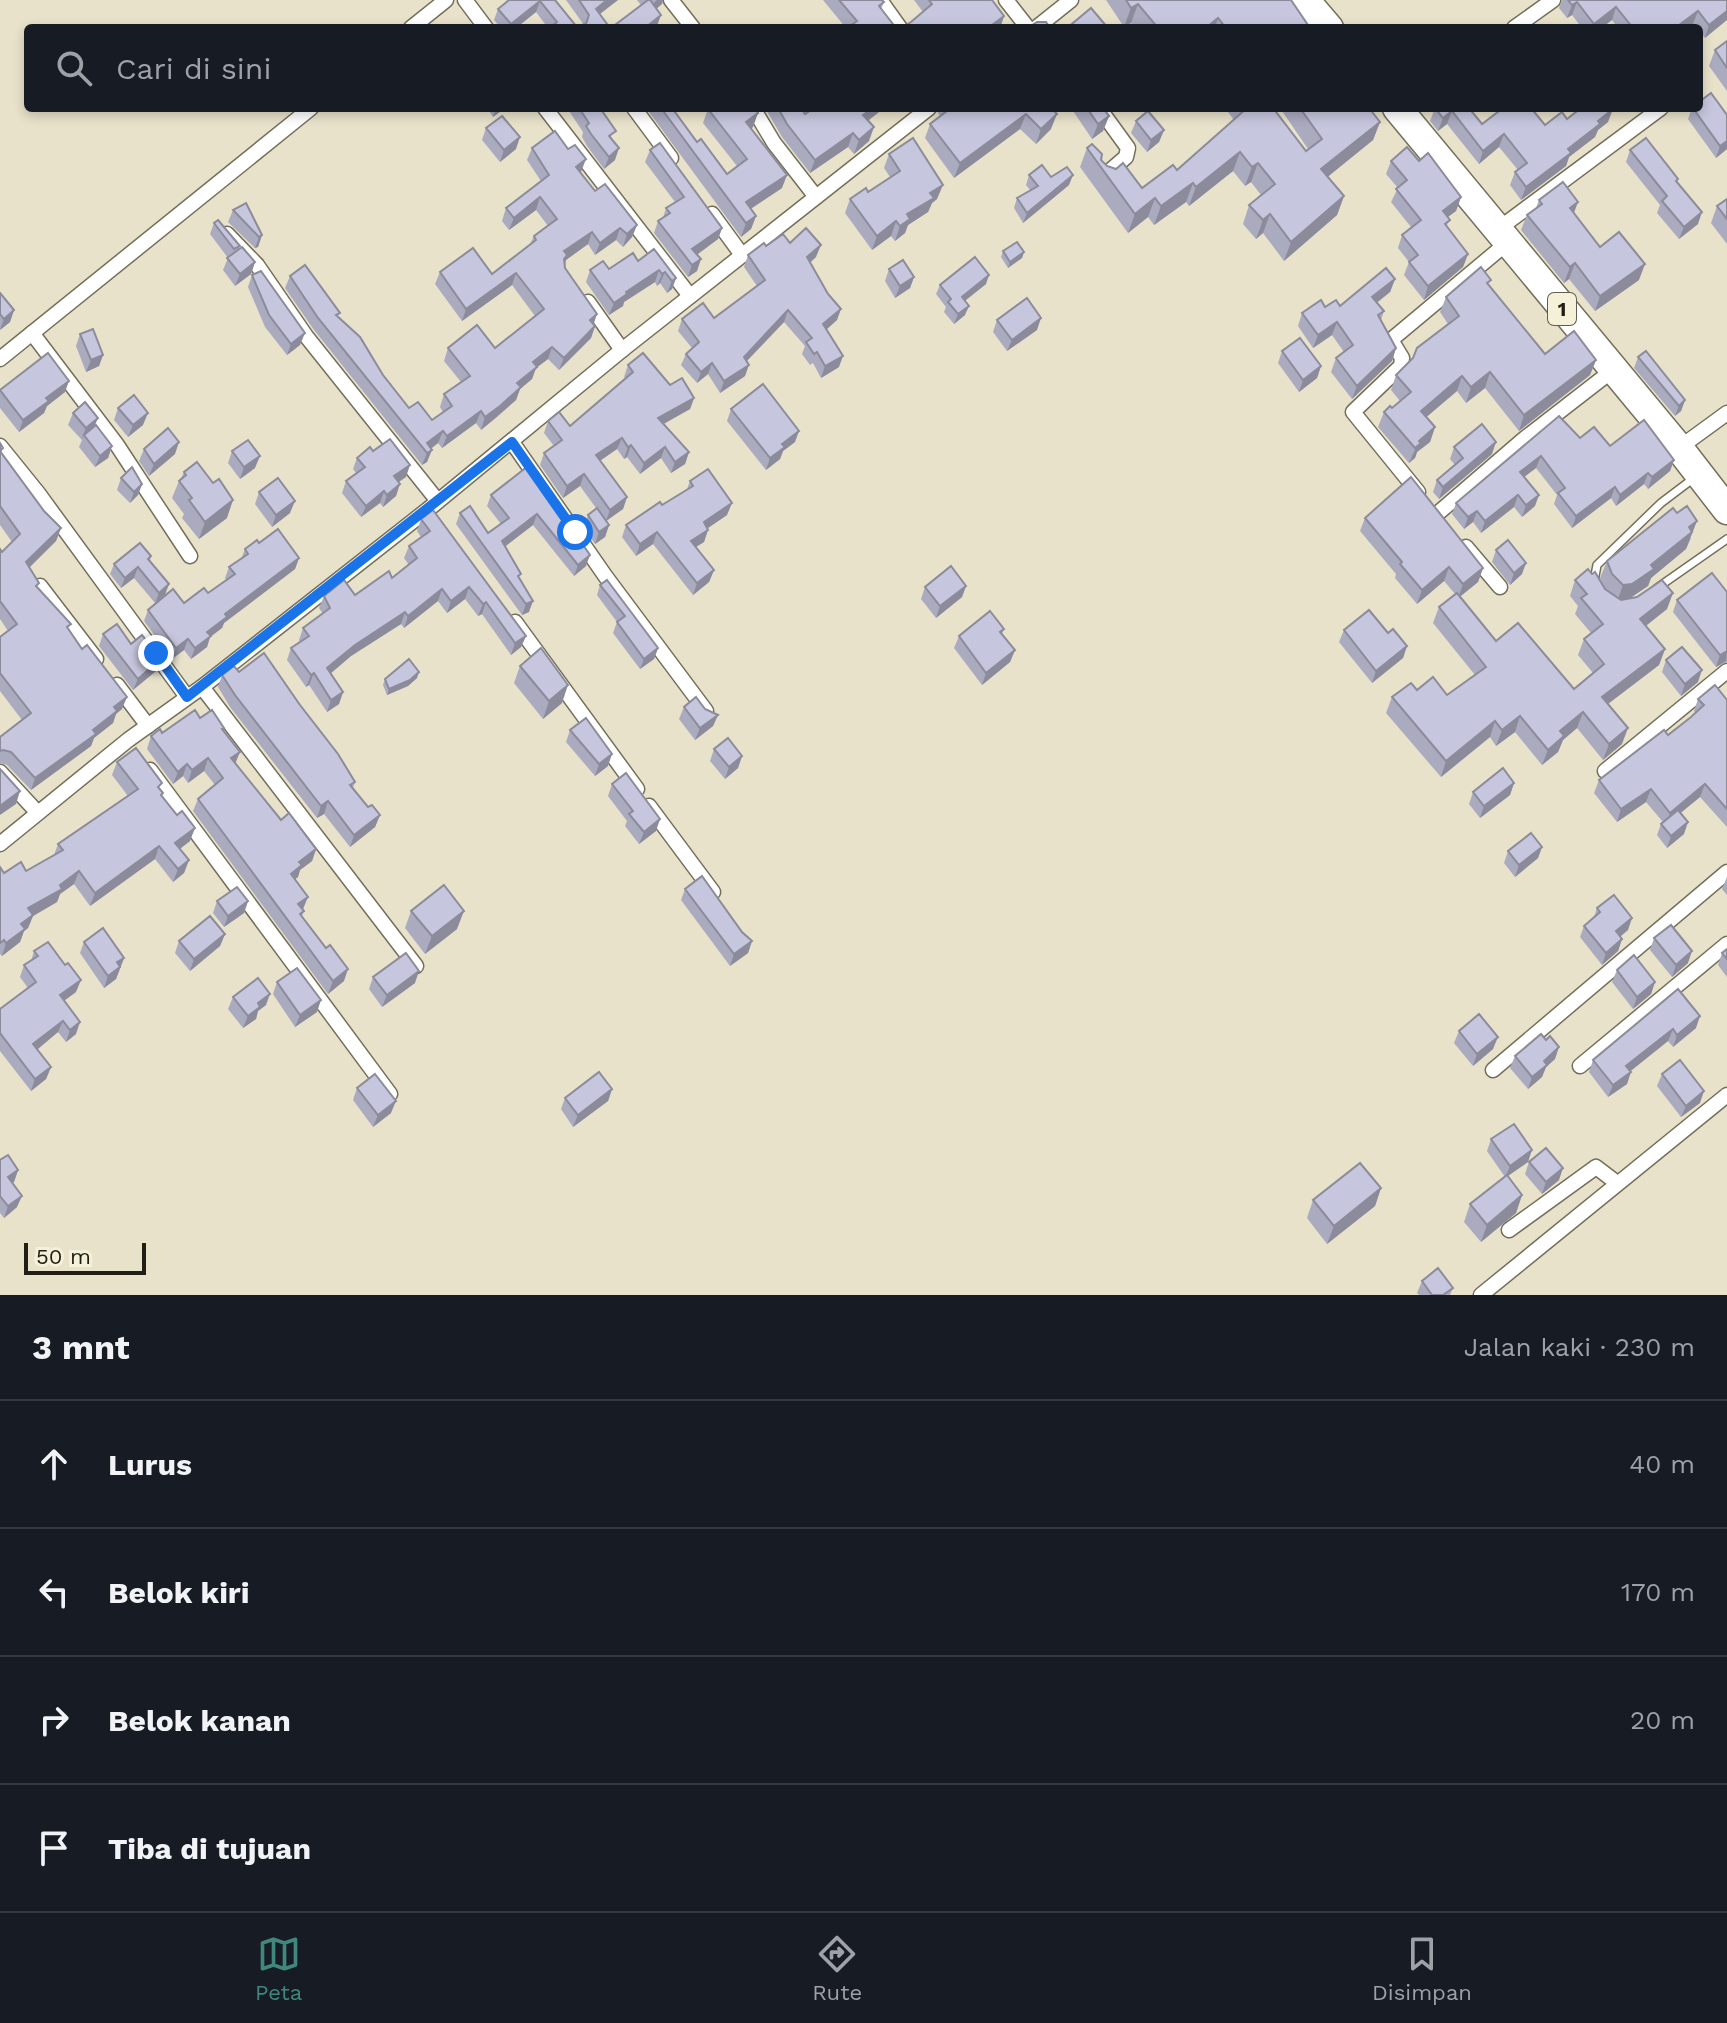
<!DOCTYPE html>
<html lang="id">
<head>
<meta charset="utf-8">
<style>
	:root { --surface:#171b24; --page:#242831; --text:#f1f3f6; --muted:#9ea1a6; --line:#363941; --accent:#41877e }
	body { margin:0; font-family:"Work Sans",sans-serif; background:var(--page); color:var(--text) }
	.scale { position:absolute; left:24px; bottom:20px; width:122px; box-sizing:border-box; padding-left:8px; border:4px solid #211e16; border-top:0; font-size:22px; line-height:28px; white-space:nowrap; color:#211e16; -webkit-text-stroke:6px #f5f0d8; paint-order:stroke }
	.stop { position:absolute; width:24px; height:24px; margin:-18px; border:6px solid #1a73e8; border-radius:50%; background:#fff }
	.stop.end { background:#1a73e8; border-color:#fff; box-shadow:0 2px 8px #0008 }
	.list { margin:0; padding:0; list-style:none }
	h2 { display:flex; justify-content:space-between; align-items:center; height:104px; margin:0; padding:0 32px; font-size:34px }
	h2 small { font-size:26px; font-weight:400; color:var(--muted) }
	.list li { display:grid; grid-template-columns:52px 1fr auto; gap:24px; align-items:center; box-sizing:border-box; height:128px; padding:0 32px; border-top:2px solid var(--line) }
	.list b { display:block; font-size:30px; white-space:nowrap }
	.list em { font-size:26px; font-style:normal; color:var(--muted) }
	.icon { flex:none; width:44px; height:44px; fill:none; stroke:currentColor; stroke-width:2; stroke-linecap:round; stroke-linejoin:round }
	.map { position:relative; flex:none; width:1727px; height:1295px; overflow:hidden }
	.search { position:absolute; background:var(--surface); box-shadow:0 4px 12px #0003; left:24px; right:24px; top:24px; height:88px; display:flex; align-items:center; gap:20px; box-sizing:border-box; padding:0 28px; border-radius:8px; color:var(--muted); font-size:30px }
	.sheet { height:616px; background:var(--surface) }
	nav { display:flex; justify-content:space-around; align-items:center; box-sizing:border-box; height:112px; border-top:2px solid var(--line); background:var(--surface); font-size:22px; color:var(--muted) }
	nav a { display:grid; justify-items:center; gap:4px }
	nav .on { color:var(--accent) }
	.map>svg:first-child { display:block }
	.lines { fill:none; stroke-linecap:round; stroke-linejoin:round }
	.lane-casing { stroke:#746f5a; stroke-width:10 }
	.street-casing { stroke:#746f5a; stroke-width:17 }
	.highway-casing { stroke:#746f5a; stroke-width:31 }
	.lane { stroke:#fff; stroke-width:7 }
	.street { stroke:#fff; stroke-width:14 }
	.highway { stroke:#fff; stroke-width:28 }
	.wall { fill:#aaabbf }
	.shaded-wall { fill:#8b8b9b }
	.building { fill:#c6c7de; stroke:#8b8b9b; stroke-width:2 }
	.route { stroke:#1a73e8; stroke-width:10 }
	.labels { text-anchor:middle; stroke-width:7; stroke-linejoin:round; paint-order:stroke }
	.shield { fill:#f5f0d8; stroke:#615d50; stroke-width:2 }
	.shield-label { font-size:20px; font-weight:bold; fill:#211e16 }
</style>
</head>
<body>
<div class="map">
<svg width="1727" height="1295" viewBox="0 0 1727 1295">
	<rect width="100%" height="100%" fill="#e8e2cb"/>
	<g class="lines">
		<g class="lane-casing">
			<g id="lane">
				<path d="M1594,581l3,-16 64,-62 33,-25"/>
				<path d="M1657,588l70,-49"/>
			</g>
		</g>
		<g class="street-casing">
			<g id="street">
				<path d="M465,0l21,28"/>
				<path d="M671,0l22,28"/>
				<path d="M880,0l20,28"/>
				<path d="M1006,0l22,28"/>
				<path d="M411,28l35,-28"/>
				<path d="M1036,28l35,-28"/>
				<path d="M1514,28l39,-28"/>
				<path d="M545,108l145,188"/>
				<path d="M634,108l37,50"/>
				<path d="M753,108l21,35 42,54"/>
				<path d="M1099,108l29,40 -2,9 -22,19"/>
				<path d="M712,214l30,41"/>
				<path d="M1497,230l164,-122"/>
				<path d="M227,234l30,31 49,71 131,164"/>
				<path d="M588,302l34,48"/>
				<path d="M32,333l85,112 73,111"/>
				<path d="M0,359l311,-251"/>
				<path d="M512,442l94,135 100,134"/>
				<path d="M0,446l38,47 149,204"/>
				<path d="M1679,448l48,-35"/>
				<path d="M1418,492l-65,-80 48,-46 1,-8 -11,-18 116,-97"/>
				<path d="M1437,514l87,-75 89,-69"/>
				<path d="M1466,547l34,40"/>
				<path d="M40,586l56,73"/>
				<path d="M515,622l122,167"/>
				<path d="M117,685l31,41"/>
				<path d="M202,687l214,279"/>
				<path d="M150,770l240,324"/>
				<path d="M1605,771l122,-100"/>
				<path d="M0,772l37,40"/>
				<path d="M649,806l64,86"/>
				<path d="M0,844l128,-104 74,-53 229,-180 191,-157 307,-242"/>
				<path d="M1580,1066l147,-122"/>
				<path d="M1493,1070l234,-198"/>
				<path d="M1509,1230l87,-63 21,16"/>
				<path d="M1481,1295l246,-200"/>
			</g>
		</g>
		<g class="highway-casing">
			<g id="highway">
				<path d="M1305,0l24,28"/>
				<path d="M1397,108l282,340 48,62"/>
			</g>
		</g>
		<use href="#lane" class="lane"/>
		<use href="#street" class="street"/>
		<use href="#highway" class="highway"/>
	</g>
	<g class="wall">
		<path d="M509,0h46l21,26 8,-1 -18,-25h52l-19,14 11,14h-62l-12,-16 -20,16h-15l-7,-8 4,-11z"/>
		<path d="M637,0h26l-1,4 -6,5 1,17z"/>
		<path d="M823,0h59l2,2 -3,7 -35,19z"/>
		<path d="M914,0h78l12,16 -4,12h-99l10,-6 12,-10z"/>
		<path d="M1106,0h185l19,28h-175l-4,-5 -7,4z"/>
		<path d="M1562,0h165l-22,38 -6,-7v-3h-3l-3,-4 -6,4h-69l-6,-8 -11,8h-19l-10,-13 -5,3 -8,-10z"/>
		<path d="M1727,41v50l-18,-25 6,-16z"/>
		<path d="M487,108h18l-12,9z"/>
		<path d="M567,108h33l13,33 2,19 -11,9 -17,-23 -5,-9 1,-5z"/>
		<path d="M646,108h26l25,34 30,32 10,-8 -34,-43 5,-14 45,18 -3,2 32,59 -31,21 5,7 -5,13 -10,8z"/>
		<path d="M765,108h36l4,6 29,-4 2,-2h45l-2,4 -11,9 1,20 -15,13 -6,-7 -38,26 -28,-36z"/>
		<path d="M939,108h112v21l-15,15 -16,-15 -66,49 -29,-40 5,-14 10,-8 -2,-3z"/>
		<path d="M1071,108h32l6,8 -6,15 -11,8z"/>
		<path d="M1225,108h48l33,43 2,-2 -28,-41h89l11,14 -7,18 -46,37 17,19 -7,19 -53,46 -21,-28 -7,6 -13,-15 6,-19 12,-10 -10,-13 -6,4 -12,-15 -44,35 -3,-4 -32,23 -6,-8 -20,16 -48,-66 7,-19 14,12 6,6 35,22 35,-18 57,-50z"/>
		<path d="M1435,108h34l13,16 16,-12 -3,-4h38l-1,1 13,16 22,-6 41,3 -10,8 -3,7 -26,20 -3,9 -45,34 -11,-15 5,-13 3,-2 -19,-23 -20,17 -32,-40 -9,7 -8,-10z"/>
		<path d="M1692,108h7l28,7v34l-11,9 -28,-39z"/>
		<path d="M1136,121l28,9 -5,12 -12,10 -16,-19z"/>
		<path d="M486,128l30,21 -16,13 -18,-22z"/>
		<path d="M532,148l49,24h-1l15,19 42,34 -5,12 -9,10 -7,-7 -21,15 -7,-11 -22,16 -1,8 30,58 -4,12 -32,32 -11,-11 -12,9 -4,11 -12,10 -4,11 -20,18 -15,12 -5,-7 -34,25 -4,-5 -7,6 -4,13 -5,3 -108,-135 -29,-42 5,-12 48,41 71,91 23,12 11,-8 -3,-5 4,-13 17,-12 -17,-21 4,-13h47l40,-32 -23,-31 -50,36 -27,-37 5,-12 52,2 38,-30 4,-8 14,-10 -12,-16 -27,20 -7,-9 4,-13 35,-27 -14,-21z"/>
		<path d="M650,150l72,78 -4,11 -21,16v16l-9,6 -34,-44 4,-12 5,-3 3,-10 9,-6 -30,-40z"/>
		<path d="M1630,150l48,29 -1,3 21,42 -19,15 -22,-26 3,-8 -34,-43z"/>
		<path d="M889,154l48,45 -5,4 -4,9 -20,13 -3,8 -10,8 -4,-5 -19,14 -27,-37 5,-14 18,-7 22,-15 -6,-9z"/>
		<path d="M1391,161h28l42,36 -5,14 -8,6 -1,11 21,26 -5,13 -39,33 -20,-25 5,-13 -11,-14 4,-13 9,-8 -20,-25 7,-14 -12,-14z"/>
		<path d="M1029,175l22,2 18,8 -46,38 -9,-15 3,-10 13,-8 -4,-5z"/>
		<path d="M1727,199v45l-16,-21 6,-17z"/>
		<path d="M1539,200l35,13 26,34 39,33 -44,31 -26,-32 -5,4 -43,-53 6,-15 9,-7z"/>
		<path d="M233,210l29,25 -4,12 -3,1 -27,-26z"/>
		<path d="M214,223l26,23 -1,3 16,13 -4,12 -16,12 -12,-16 5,-12 -18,-24z"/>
		<path d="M790,243l26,14 -6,6 27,57 -10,9 12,38 -18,11 -8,-15 -3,2 -8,-11 3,-8 -21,-24 -37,39 -2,15 -25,17 -12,-19 -11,9 -16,-18 5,-11 6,-6 -14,-17 4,-12 32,-1 43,-32 -13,-19 4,-12 18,-9z"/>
		<path d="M1003,251l21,1 -2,6 -14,10 -7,-11z"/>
		<path d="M638,261l38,17 -4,11 -5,4 -7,-10 -3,3 -2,-4 -31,20 -1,4 -14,9 -23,-33 4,-12 19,-1z"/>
		<path d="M889,269l25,8 -4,11 -15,10 -10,-17z"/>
		<path d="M252,275l48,70 -13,10 -22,-28 -17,-40z"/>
		<path d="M1395,279l-5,13 -13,11 7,8 -3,9 15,28 -4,13 -40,38 -21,-27 5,-14 8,-6 -12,-17 -19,13 -15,-22 4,-13 23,-6 15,-1z"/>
		<path d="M986,284l-21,17v14l-11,9 -10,-12 2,-5 -10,-13 4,-9z"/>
		<path d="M1489,286l56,68 51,6 -6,15 -71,56 -34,-43 -19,15 -9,-12 -31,26 9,10 -5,15 -13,10 -2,6 -6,5 -31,-36 6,-15 8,-4 8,-7 -9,-11 5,-15 52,-51 -8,-12 6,-15z"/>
		<path d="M0,293l14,17 -4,12 -10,8z"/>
		<path d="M997,320l40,10 -30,21 -14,-19z"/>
		<path d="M80,334l23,21 -4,11 -13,6 -10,-26z"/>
		<path d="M1282,351l39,15 -4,12 -18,14 -21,-29z"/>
		<path d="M1638,357l47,43 -4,11 -6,5 -41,-48z"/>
		<path d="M628,365l42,20 24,13 -4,11 -26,15 25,28 -4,12 -14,9 -10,-15 -21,16 -13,-17 -3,2 -7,-10 -17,12 27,36 -4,12 -17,12 3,4 -4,12 -10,7 -12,-17 5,-12 8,-7 -16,-22 -17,12 -23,-33 4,-12 10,-7 -10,-13 4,-12 22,5 55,-48 -1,-1z"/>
		<path d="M0,390l65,2 -18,14 -3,7 -25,19 -19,-24z"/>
		<path d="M118,408l25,17 -15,12 -14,-17z"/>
		<path d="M731,409l64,33 -12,9 -3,8 -14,11 -39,-49z"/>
		<path d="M73,413l22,13 17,20 -4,12 -13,9 -16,-20 3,-7 -14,-15z"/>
		<path d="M1559,416l21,22 30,8 64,14 -4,11 -22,18 -4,-5 -28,22 -5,-8 -39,30 -18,-24 3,-9 -21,-27 -12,9 11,29 -13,11 -8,-10 -33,26 -8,-11 -9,7 -12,-15 4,-11z"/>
		<path d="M0,443l2,10 42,58 17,17 -5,13 -27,26 9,21 31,42 53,79 -6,5 -3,9 -19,15 -3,8 -60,44 -24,-25 -7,-2v-26l22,-17 -22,-29v-54l8,-6 -8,-12v-70l2,3 10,-10 -12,-17z"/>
		<path d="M1454,447l38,7 -53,45 -6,-7 4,-12 18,-15 -5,-6z"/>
		<path d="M144,449l31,5 -26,22 -10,-15z"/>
		<path d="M232,451l23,17 -15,11 -12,-16z"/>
		<path d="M373,451l33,26 -8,5 -2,14 -13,11 -3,-4 -19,14 -19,-24 4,-12 10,-8 -3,-4 4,-11z"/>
		<path d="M528,466l58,100 -12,10 -41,-51 -28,21 14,33 10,33 -7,3 -66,-91 4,-11 28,20 13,-9 -14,-18 4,-11z"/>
		<path d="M184,472l43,46 -28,21 -17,-21 2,-4 -12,-16 7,-17 2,-2z"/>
		<path d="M121,478l21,6 -4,11 -8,8 -13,-13z"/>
		<path d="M690,481l37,34 -19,13 -4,14 -8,5 18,23 -5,12 -16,13 -40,-51 -17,12 -14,-19 4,-12 36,-20 25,-16z"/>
		<path d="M259,492l31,21 -18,14 -17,-23z"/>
		<path d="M1365,518l118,50 -5,14 -18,15 36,44 78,48 19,-16 -15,-18 6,-16 7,-6 -16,-19 3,-8 -8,-10 5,-16 28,5 -3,-7 7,-17 84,-23 -5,11 -35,29 -3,8 -19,12 38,11 -21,17 19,23 -6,16 -51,39 14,40 -19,16 -26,-32 -14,12 -5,12 -16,13 -27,-33 -19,14 -6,-9 -49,40 -55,-64 6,-16 25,-7 30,5 28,-20 -42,-52 6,-16 16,-13 -11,-13 -27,23 -22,-26 1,-4 -36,-43z"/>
		<path d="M421,519l105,117 -5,11 -10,8 -29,-41 -4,2 -13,-17 -18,14 -9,-12 -34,27 -3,-4 -50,32 -20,17 12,19 -4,12 -12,8 -18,-27 -3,2 -19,-27 4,-12 9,-6 -1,-2 4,-12 20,-14 -4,-6 5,-12 31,-1 37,-17 17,-13 -5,-7 5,-12 12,-9 -4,-6z"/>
		<path d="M259,543l40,15 -4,11 -71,54 -2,5 -12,9 -3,10 -16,12 -7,-9 -12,9 -28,-38 4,-11 36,-7 24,-10 18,-13 -1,-2 4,-11 12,-8 4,-10z"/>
		<path d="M1496,550l26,24 -12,11 -18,-23z"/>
		<path d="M151,556l-1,5 19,23 -14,19 -21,-25 -13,10 -11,-14 4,-10z"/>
		<path d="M600,585l58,63 -4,11 -14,10 -27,-36 4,-11 -20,-27z"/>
		<path d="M966,586l-4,11 -26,21 -15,-19 4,-12z"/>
		<path d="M1727,592v70l-11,5 -43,-55 4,-12z"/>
		<path d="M1004,629l-2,5 13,16 -5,12 -28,23 -28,-37 5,-12z"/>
		<path d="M1344,630l44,3 19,13 -4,12 -31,25 -33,-41z"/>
		<path d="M103,634l28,10 29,15 -4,12 -23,19 -34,-44z"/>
		<path d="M1666,660l32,22 -17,14 -19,-24z"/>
		<path d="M520,666l42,37 -19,16 -29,-36z"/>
		<path d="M239,672l61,33 55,77 -2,6 15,19 12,8 -5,12 -25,20 -26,-33 -7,4 -87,-111 -12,-20 4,-12z"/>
		<path d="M417,678l-9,8 -21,9 -4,-10 2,-6z"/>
		<path d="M1698,699l29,1v127l-27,-30 -20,16 4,21 -17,14 -10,-13 4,-11 2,-2 -17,-20 -29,20 -23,-29 5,-13 69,-45 23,-18 4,-4 -1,-2z"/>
		<path d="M684,707l34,8 -5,11 -18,14 -16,-21z"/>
		<path d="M200,718l24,10 -1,2 13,34 45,56 35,29 -4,12 -12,9 -2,7 -3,2 9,32 -2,5 42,65 -16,13 -135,-183 5,-12 17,-14 -11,-14 -16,12 -5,-7 -10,8 -26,-35 4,-13z"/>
		<path d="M570,730l38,36 -13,10 -29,-34z"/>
		<path d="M714,749l28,7 -4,12 -13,11 -15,-18z"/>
		<path d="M117,762l43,27 3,4 -1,3 28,45 -10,8 9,11 -5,13 -11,9 -18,-23 -65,47 -16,-22 -14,10 -3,8 -24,14 -5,12 -4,3 -4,11 -18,14 -2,-2v-87l4,6 22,-2 28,-16 4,-11 70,-48 -16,-21z"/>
		<path d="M1514,783l-4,12 -30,23 -11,-14 4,-12z"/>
		<path d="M612,784l44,47 -17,13 -14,-18 2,-5 -19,-25z"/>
		<path d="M1542,847l-4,11 -23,19 -11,-14 4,-12z"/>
		<path d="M1727,877v18l-5,-6z"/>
		<path d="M685,889l67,52 -4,12 -18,13 -49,-66z"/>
		<path d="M217,901h31l-4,12 -20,14 -11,-14z"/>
		<path d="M1597,908l31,22 -8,7 2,2 -4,12 -16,14 -22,-28 4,-11 10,-9z"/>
		<path d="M411,911l46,18 -32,25 -20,-26z"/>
		<path d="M225,934l-5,12 -30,25 -15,-18 4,-12z"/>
		<path d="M1654,938l34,25 -16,14 -22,-27z"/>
		<path d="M84,942l40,16 -8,21 -12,9 -24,-35z"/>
		<path d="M1727,949v28l-9,-12 4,-12z"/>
		<path d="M34,951l42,41 -12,9 12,33 -10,8 -8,-10 -21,18 14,17 -5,12 -15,12 -31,-40v-42l28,-21 -8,-11 4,-12 7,-4z"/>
		<path d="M1617,970l38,12 -4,12 -18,15 -21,-27z"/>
		<path d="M373,977l42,6 -33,24 -13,-18z"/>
		<path d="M277,982l40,30 -22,15 -22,-33z"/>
		<path d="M1678,989l18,39 -23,19 -5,-6 -38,30 -3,13 -19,13 -19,-25 4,-12z"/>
		<path d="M233,997l33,8 -8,6 -2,8 -13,9 -15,-19z"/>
		<path d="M1459,1031l34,18 -20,17 -19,-23z"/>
		<path d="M1515,1056l40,3 -9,8 -4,10 -14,12 -18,-21z"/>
		<path d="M1662,1074l38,29 -19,14 -24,-31z"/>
		<path d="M357,1088l34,25 -18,14 -20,-27z"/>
		<path d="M612,1089l-4,12 -35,26 -12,-18 4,-11z"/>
		<path d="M1491,1139l37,23 -21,14 15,19 -6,18 -35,29 -17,-20 6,-18 35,-27 -18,-26z"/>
		<path d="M0,1160l18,10 -4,12 -2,1 5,24 -13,11 -4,-5z"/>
		<path d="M1529,1162l30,18 -17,14 -17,-20z"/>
		<path d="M1381,1188l-6,18 -48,38 -20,-26 6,-18z"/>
		<path d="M1422,1281l31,7 -3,7h-31l-2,-2z"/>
	</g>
	<g class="shaded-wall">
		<path d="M607,0h11l-27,21 5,-12z"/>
		<path d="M657,0h6l-1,4 -13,11 5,-12z"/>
		<path d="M540,1l-4,11 -20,16h-7l2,-4z"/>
		<path d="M1577,2l-5,13 -5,3 5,-13z"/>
		<path d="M1138,4l-7,19 -7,4 7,-19z"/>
		<path d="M1616,7l-4,13 -11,8h-9l2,-4z"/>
		<path d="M1698,11l-5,13 -6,4h-12z"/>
		<path d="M1727,11v9l-22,18 4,-13z"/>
		<path d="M661,15l-4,11 -2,2h-10z"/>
		<path d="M1004,16l-4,12h-12z"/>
		<path d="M1218,18l-3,10h-9z"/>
		<path d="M496,108h9l-12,9z"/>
		<path d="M872,108h9l-2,4 -21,16 5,-13z"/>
		<path d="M1613,109l-5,13 -10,8 -3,7 -26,20 -3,9 -45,34 5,-13 72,-66z"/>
		<path d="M1452,111l-5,13 -9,7 5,-13z"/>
		<path d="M758,113l-5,14 -12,9 5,-14z"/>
		<path d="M1026,114l-6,15 -66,49 6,-15z"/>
		<path d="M1057,114l-6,15 -15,15 5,-15z"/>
		<path d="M1109,116l-6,15 -11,8 6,-15z"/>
		<path d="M1380,122l-7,18 -59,48 7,-19z"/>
		<path d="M874,127l-5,14 -15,13 5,-14z"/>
		<path d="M1164,130l-5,12 -12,10 4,-12z"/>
		<path d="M853,133l-5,14 -38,26 5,-13z"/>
		<path d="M1504,134l-5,13 -20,17 4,-13z"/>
		<path d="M520,137l-4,12 -16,13 4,-12z"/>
		<path d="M1727,141v8l-11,9 4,-12z"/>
		<path d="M619,148l-4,12 -11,9 5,-12z"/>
		<path d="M1240,152l-7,19 -44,35 7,-19z"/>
		<path d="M586,159l-5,13 -9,7 4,-12z"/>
		<path d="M1258,163l-7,19 -6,4 7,-19z"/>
		<path d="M787,175l-5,13 -41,27 5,-13z"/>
		<path d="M1073,175l-4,10 -46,38 4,-10z"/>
		<path d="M1193,183l-7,19 -32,23 7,-19z"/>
		<path d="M943,185l-6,14 -5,4 -4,9 -20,13 -3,8 -10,8 5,-15 7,-12 23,-21z"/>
		<path d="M1344,196l-7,19 -53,46 7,-19z"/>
		<path d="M540,197l-4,13 -27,20 5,-12z"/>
		<path d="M1461,197l-5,14 -18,13 5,-13z"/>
		<path d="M1155,198l-7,19 -20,16 7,-19z"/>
		<path d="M1578,202l-6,16 -2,-10z"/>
		<path d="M1702,212l-4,12 -19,15 5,-12z"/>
		<path d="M1270,214l-7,19 -7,6 7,-19z"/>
		<path d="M756,216l-5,13 -10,8 5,-14z"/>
		<path d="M896,221l-5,15 -19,14 5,-14z"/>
		<path d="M637,225l-5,12 -9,10 4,-13z"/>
		<path d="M620,228l-4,12 -21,15 5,-12z"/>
		<path d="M722,228l-4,11 -30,22 4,-12z"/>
		<path d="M592,232l-4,12 -22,16 -3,7 1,-16z"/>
		<path d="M262,235l-4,12 -3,1 4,-11z"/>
		<path d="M821,245l-5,12 -14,12 5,-12z"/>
		<path d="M1024,252l-2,6 -14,10 2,-6z"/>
		<path d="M1468,254l-5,13 -39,33 4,-14z"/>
		<path d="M701,259l-4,12 -9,6 4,-12z"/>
		<path d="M255,262l-4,12 -16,12 5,-12z"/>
		<path d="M1575,263l-6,16 -5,4 6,-16z"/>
		<path d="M1645,264l-6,16 -44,31 5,-15z"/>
		<path d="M659,270l-4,12 -31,20 -1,4 -14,9 5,-12 12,-11z"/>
		<path d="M665,272l-5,11 -3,3 5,-12z"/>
		<path d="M516,273l-4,12 -50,36 4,-12z"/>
		<path d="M989,275l-3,9 -28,22 4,-9z"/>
		<path d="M914,277l-4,11 -15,10 5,-12z"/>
		<path d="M676,278l-4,11 -5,4 5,-12z"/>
		<path d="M1395,279l-5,13 -23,18 5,-13z"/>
		<path d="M969,306l-4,9 -11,9 4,-10z"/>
		<path d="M841,309l-4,11 -18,16 4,-12z"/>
		<path d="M14,310l-4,12 -10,8 4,-11z"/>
		<path d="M788,310l-4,12 -44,46 4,-11z"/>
		<path d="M597,314l-4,12 -3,-6z"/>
		<path d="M1041,318l-4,12 -30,21 5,-11z"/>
		<path d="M1337,322l-5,13 -19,13 5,-13z"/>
		<path d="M595,326l-4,12 -32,32 5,-12z"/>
		<path d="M305,333l-5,12 -13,10 4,-11z"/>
		<path d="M552,347l-4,12 -12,9 -4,11 -12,10 -4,11 -35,30 4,-13 32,-34 16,-21z"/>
		<path d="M1396,348l-4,13 -40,38 5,-13z"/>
		<path d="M103,355l-4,11 -13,6 5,-12z"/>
		<path d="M843,356l-4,11 -18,11 4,-12z"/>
		<path d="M1596,360l-6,15 -71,56 5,-16z"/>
		<path d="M712,363l-4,11 -11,9 4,-11z"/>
		<path d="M749,365l-4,11 -25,17 4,-12z"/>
		<path d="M1321,366l-4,12 -18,14 4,-12z"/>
		<path d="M1490,372l-5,16 -19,15 5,-16z"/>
		<path d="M1462,376l-5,15 -41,35 5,-15z"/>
		<path d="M69,381l-4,11 -18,14 -3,7 -25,19 4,-12 23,-22z"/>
		<path d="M694,398l-4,11 -36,20 4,-11z"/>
		<path d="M1685,400l-4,11 -6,5 4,-10z"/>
		<path d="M481,411l-5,12 -34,25 5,-12z"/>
		<path d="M148,413l-5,12 -15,12 5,-12z"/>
		<path d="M98,418l-5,12 -9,5 -3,5 5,-12z"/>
		<path d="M1435,427l-5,15 -13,10 -2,6 -6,5 10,-22z"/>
		<path d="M443,431l-5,12 -12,9 1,-9z"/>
		<path d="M799,431l-4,11 -12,9 -3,8 -14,11 4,-12 12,-14z"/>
		<path d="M622,438l-5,11 -25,17 4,-11z"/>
		<path d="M179,442l-4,12 -26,22 5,-12z"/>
		<path d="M1496,442l-4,12 -53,45 4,-12z"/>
		<path d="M631,445l-4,12 -3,2 4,-12z"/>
		<path d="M112,446l-4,12 -13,9 5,-11z"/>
		<path d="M665,447l-4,11 -21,16 4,-11z"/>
		<path d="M432,450l-5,12 -5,3 5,-12z"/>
		<path d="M689,452l-4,12 -14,9 4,-11z"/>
		<path d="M260,456l-5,12 -15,11 4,-12z"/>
		<path d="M1541,456l-5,12 -20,15 4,-11z"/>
		<path d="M1674,460l-4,11 -22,18 4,-12z"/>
		<path d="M410,465l-4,12 -16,11 4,-12z"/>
		<path d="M1648,473l-4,11 -28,22 4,-11z"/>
		<path d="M584,474l-4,12 -17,12 4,-12z"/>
		<path d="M142,484l-4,11 -8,8 4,-11z"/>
		<path d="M400,484l-4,12 -13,11 4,-12z"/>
		<path d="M1615,487l-4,11 -39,30 4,-12z"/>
		<path d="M384,491l-4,12 -19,14 5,-11z"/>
		<path d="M1518,495l-4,12 -33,26 4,-12z"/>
		<path d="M1539,495l-4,11 -13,11 4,-12z"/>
		<path d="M627,497l-4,12 -17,12 4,-11z"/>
		<path d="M233,500l-6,18 -28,21 6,-17z"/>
		<path d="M295,501l-5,12 -18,14 4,-12z"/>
		<path d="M732,503l-5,12 -28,19 5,-12z"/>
		<path d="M1477,511l-4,11 -9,7 4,-12z"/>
		<path d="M537,514l-4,11 -35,27 4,-11z"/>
		<path d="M1697,521l-11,28 -35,29 -3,8 -22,15 -9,1 6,-17 28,-20 38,-38z"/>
		<path d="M609,525l-4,12 -10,7 4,-12z"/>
		<path d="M61,528l-5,13 -34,34 4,-13z"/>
		<path d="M708,530l-4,12 -18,11 5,-12z"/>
		<path d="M657,532l-4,12 -17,12 4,-12z"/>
		<path d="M590,555l-4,11 -12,10 4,-11z"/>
		<path d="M299,558l-4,11 -71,54 -2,5 -12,9 -3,10 -16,12 4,-11 12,-16 18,-18z"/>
		<path d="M1526,563l-4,11 -12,11 4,-12z"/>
		<path d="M138,567l-4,11 -13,10 4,-10z"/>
		<path d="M1449,567l-5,14 -27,23 5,-14z"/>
		<path d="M1483,568l-5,14 -20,16 5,-14z"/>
		<path d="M714,570l-5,12 -16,13 4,-12z"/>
		<path d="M169,584l-4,11 -10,8 4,-10z"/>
		<path d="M966,586l-4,11 -26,21 4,-12z"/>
		<path d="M469,587l-4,12 -18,14 4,-12z"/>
		<path d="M442,589l-4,12 -34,27 4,-12z"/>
		<path d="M1673,593l-6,16 -33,26 6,-16z"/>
		<path d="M533,601l-4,11 -7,3 4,-11z"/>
		<path d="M486,602l-4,12 -4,2 5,-12z"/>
		<path d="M405,612l-4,12 -50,32 -28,24 4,-12 28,-23z"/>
		<path d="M526,636l-5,11 -10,8 4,-12z"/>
		<path d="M188,639l-4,11 -12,9 4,-11z"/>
		<path d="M1407,646l-4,12 -31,25 4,-12z"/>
		<path d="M658,648l-4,11 -14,10 4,-10z"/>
		<path d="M1665,649l-6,16 -63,48 6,-16z"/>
		<path d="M1015,650l-5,12 -28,23 4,-12z"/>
		<path d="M1727,651l-1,10 -10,6 4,-12z"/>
		<path d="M160,659l-4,12 -23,19 5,-11z"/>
		<path d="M1702,670l-4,12 -17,14 4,-12z"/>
		<path d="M419,672l-2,6 -9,8 -21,9 2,-6z"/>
		<path d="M314,673l-5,12 -3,2 5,-12z"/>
		<path d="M568,685l-6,18 -19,16 6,-18z"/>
		<path d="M343,692l-4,12 -12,8 4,-12z"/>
		<path d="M127,697l-5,12 -6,5 -3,9 -19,15 -3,8 -60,44 4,-12 58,-48 21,-23z"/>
		<path d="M1583,712l-6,16 -14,12 -5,12 -16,13 6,-15 12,-19z"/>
		<path d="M718,715l-5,11 -18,14 5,-12z"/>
		<path d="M1520,716l-5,16 -19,14 6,-16z"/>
		<path d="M1495,721l-5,16 -49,40 5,-16z"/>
		<path d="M1628,728l-6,16 -19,16 6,-16z"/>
		<path d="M240,752l-5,12 -4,-6z"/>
		<path d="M612,754l-4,12 -13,10 4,-12z"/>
		<path d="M742,756l-4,12 -13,11 4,-12z"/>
		<path d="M208,758l-4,13 -16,12 4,-13z"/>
		<path d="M187,764l-4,12 -10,8 5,-12z"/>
		<path d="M1514,783l-4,12 -30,23 4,-12z"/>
		<path d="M1705,784l-5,13 -34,28 4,-12z"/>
		<path d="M1651,789l-5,13 -29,20 4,-13z"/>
		<path d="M20,791l-4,13 -16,11v-9z"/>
		<path d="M328,801l-4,13 -7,4 4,-12z"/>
		<path d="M380,815l-5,12 -25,20 4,-12z"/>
		<path d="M660,819l-4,12 -17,13 5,-12z"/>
		<path d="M1688,822l-4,12 -17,14 4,-12z"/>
		<path d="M195,828l-5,13 -20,15 5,-13z"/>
		<path d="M159,846l-4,13 -65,47 5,-13z"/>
		<path d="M1542,847l-4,11 -23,19 4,-12z"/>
		<path d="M316,849l-4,12 -12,9 -2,7 -12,9 5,-12 8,-12z"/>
		<path d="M189,860l-5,13 -11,9 5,-13z"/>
		<path d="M79,871l-5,13 -14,10 -3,8 -24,14 -5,12 -4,3 -4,11 -18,14 4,-13 22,-35z"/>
		<path d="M308,897l-5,12 -9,7 4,-12z"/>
		<path d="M248,901l-4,12 -20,14 4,-11z"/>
		<path d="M464,911l-7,18 -32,25 7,-18z"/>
		<path d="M1632,918l-4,12 -16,13 4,-12z"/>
		<path d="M225,934l-5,12 -30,25 4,-12z"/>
		<path d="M1622,939l-4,12 -16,14 4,-12z"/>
		<path d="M752,941l-4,12 -18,13 4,-12z"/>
		<path d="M1692,951l-4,12 -16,14 4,-12z"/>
		<path d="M124,958l-8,21 -12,9 4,-12 9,-14z"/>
		<path d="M348,969l-4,12 -16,13 5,-13z"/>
		<path d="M419,971l-4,12 -33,24 5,-12z"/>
		<path d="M81,980l-5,12 -21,15 5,-12z"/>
		<path d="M1655,982l-4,12 -18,15 4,-12z"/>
		<path d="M270,994l-4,11 -8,6 -2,8 -13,9 5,-12 10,-13z"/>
		<path d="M321,1000l-4,12 -22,15 5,-12z"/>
		<path d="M1700,1016l-4,12 -23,19 4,-12z"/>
		<path d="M63,1021l-5,11 -29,24 4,-12z"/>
		<path d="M80,1022l-4,12 -10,8 4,-12z"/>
		<path d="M1673,1029l-5,12 -46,37 4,-12z"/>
		<path d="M1498,1037l-5,12 -20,17 4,-12z"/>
		<path d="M1559,1047l-4,12 -9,8 -4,10 -14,12 4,-12 12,-16z"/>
		<path d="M51,1067l-5,12 -15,12 4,-12z"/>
		<path d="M1631,1072l-4,12 -19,13 5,-12z"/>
		<path d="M612,1089l-4,12 -35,26 5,-12z"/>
		<path d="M1704,1091l-4,12 -19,14 5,-11z"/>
		<path d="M396,1101l-5,12 -18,14 5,-12z"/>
		<path d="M1532,1150l-4,12 -23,16 5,-12z"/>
		<path d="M1563,1168l-4,12 -17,14 4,-12z"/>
		<path d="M18,1170l-4,12 -10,7 4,-12z"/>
		<path d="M1381,1188l-6,18 -48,38 7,-18z"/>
		<path d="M1522,1195l-6,18 -35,29 6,-17z"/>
		<path d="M22,1196l-5,11 -13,11 4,-12z"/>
	</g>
	<g class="building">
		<path d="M509,0h46l21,26 10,-2 3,-9 -10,-15h28l-11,9 14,19h-61l8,-6 -17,-21 -29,23 -13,-15z"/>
		<path d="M648,0h2l11,15 -16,13h-34z"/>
		<path d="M839,0h43l2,2 -5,4 17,22h-49l10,-7z"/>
		<path d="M929,0h63l12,16 -16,12h-87l10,-6 21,-18z"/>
		<path d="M1126,0h165l19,28h-84l-8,-10 -12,10h-48l-20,-24 -7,4z"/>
		<path d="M1568,0h159v11l-18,14 -11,-14 -23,17h-44l1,-1 -16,-20 -22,17 -17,-22 -5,3z"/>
		<path d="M1091,8l17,20h-41z"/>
		<path d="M1037,22h9l4,6h-22z"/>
		<path d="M1727,41v27l-12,-18z"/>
		<path d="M1711,93l16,22v26l-7,5 -27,-38h6v-6z"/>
		<path d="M579,108h21l16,23 -7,5 10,12 -10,9 -18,-23 -5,-8 3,-3z"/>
		<path d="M661,108h11l25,34 4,-3 26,35 20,-15 -39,-50 47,-1 3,5 -12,9 41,53 -41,27 10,14 -10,7z"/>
		<path d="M778,108h23l4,6 9,-6h19l1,2 2,-2h36l-9,7 11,12 -15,13 -6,-7 -38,27 -28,-36z"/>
		<path d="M951,108h100l6,6 -16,15 -15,-15 -66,49 -30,-39z"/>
		<path d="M1087,108h16l6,8 -11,8z"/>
		<path d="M1247,108h26l33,43 16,-12 -22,-31h69l11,14 -59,47 23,27 -53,46 -21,-28 -7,6 -14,-15 26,-21 -17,-21 -6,4 -12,-15 -44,35 -3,-4 -32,23 -6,-8 -20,16 -48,-66 5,-4 10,10 -1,6 6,6 9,3 7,-6 19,25 31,-23 4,5z"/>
		<path d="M1435,108h34l13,16 21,-16h28l14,17 17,-13 5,7 14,-11h31l1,1 -15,12 2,3 -32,25 3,4 -45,34 -11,-15 12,-9 -23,-29 -21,17 -31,-40 -9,7z"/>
		<path d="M1148,111l16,19 -13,10 -15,-19z"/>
		<path d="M502,116l18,21 -16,13 -18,-22z"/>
		<path d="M555,131l13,18 7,-4 11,14 -10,8 19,24 10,-7 32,41 -10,9 -7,-6 -20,15 -8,-11 -28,19 3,4 -3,4 1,9 32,46 -7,6 5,6 -31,32 -12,-11 -19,15 4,5 -20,16 4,4 -21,19 -15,11 -4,-6 -34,25 -4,-5 -16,12 5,7 -5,3 -109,-135 -28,-42 15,-11 35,48 -4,2 24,22 23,38 26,33 9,-6 14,18 20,-14 -8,-12 26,-18 -22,-28 29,-23 18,23 49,-39 -28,-36 -50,36 -26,-37 33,-24 19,26 44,-34 -2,-4 23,-17 -17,-22 -26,21 -8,-10 43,-33 -17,-27z"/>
		<path d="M913,138l30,47 -13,8 4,5 -27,16 3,5 -10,7 -4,-5 -19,15 -27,-37 16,-11 2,4 32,-21 -11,-17z"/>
		<path d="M1646,138l32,41 -2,2 26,31 -18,15 -22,-26 5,-5 -37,-46z"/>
		<path d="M660,143l62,85 -30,21 9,10 -9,6 -34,-44 12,-8 -4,-5 18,-11 -34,-47z"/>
		<path d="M1407,147l12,14 9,-8 33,44 -18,14 7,9 -5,4 23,30 -40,32 -19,-24 9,-7 -16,-20 19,-15 -25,-31 11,-9 -16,-19z"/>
		<path d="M1042,165l9,12 16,-10 6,8 -46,38 -10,-15 21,-12 -9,-11z"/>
		<path d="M1563,182l15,20 -8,6 30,39 19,-15 26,32 -45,32 -25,-33 -5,4 -43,-52 15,-11 -3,-4z"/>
		<path d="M1727,199v20l-10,-13z"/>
		<path d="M246,203l16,32 -3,2 -26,-27z"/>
		<path d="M218,220l22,26 -6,3 -20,-26z"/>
		<path d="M806,228l15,17 -14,12 21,37 13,15 -18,15 20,32 -18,10 -8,-14 -3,2 -8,-12 6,-4 -24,-28 -44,47 5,8 -25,16 -12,-18 -11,9 -15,-18 13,-12 -17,-23 21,-16 11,15 51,-38 -17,-25 16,-12 2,3 17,-12 7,9z"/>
		<path d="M1017,242l7,10 -14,10 -7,-11z"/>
		<path d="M242,247l13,15 -15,12 -13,-16z"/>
		<path d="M654,249l22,29 -4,3 -7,-9 -3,2 -3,-4 -33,22 1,2 -13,9 -24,-33 13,-9 6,8 24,-16 5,8z"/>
		<path d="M975,257l14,18 -27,22 7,9 -11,8 -10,-12 3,-3 -11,-14z"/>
		<path d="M903,260l11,17 -14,9 -11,-17z"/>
		<path d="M1481,267l10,13 -4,3 58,71 29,-23 22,29 -72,55 -34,-43 -19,15 -9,-11 -41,35 14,16 -16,14 2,2 -6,5 -31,-36 6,-6 2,2 19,-16 -15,-17 17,-17 4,-10 42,-32 -13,-19z"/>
		<path d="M1386,268l9,11 -23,18 12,14 -6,4 18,33 -39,38 -21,-28 17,-13 -16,-23 -19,13 -16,-22 19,-13 4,7 11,-7 4,6z"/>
		<path d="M261,271l44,62 -14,11 -22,-29 -17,-40z"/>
		<path d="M0,293l14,17 -10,9 -4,-5z"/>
		<path d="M1027,298l14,20 -29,22 -15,-20z"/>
		<path d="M93,329l10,26 -12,5 -11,-26z"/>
		<path d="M1300,338l21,28 -18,14 -21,-29z"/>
		<path d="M1646,351l39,49 -6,6 -41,-49z"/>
		<path d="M48,353l21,28 -23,17 3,3 -26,19 -23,-30z"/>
		<path d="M643,353l27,32 12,-7 12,20 -36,20 31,34 -14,10 -10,-15 -21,16 -13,-18 -3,2 -6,-9 -26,17 31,42 -17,13 -26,-36 -17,12 -23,-33 18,-13 -14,-19 11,-9 11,14 63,-54 -5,-7z"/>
		<path d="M763,384l36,47 -17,13 3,3 -15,11 -39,-49z"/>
		<path d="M134,395l14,18 -15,12 -15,-17z"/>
		<path d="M85,402l13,16 -12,10 -13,-15z"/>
		<path d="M1559,416l21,22 14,-11 16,19 34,-26 30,40 -22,17 -4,-4 -28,22 -5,-8 -39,29 -18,-23 7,-5 -24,-32 -21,16 19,23 -13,10 -8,-10 -33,26 -8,-10 -9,6 -12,-14z"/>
		<path d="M1482,424l14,18 -53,45 -6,-7 26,-22 -9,-11z"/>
		<path d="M96,425l16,21 -12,10 -16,-21z"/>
		<path d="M168,428l11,14 -25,22 -10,-15z"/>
		<path d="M390,439l20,26 -16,11 6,8 -13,11 -3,-4 -18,15 -20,-25 19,-14 -8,-9 13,-11 3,4z"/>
		<path d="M248,440l12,16 -16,11 -12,-16z"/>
		<path d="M0,443l3,5 -3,3 44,60 17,17 -35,34 13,21 -3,3 35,38 -4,3 15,22 5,-4 40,52 -13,10 3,4 -24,19 3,4 -61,44 -24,-26 -8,-2 -3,1v-14l31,-24 -31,-40v-36l17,-13 -17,-23v-52l2,3 18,-18 -20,-28z"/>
		<path d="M197,462l16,21 6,-4 14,21 -28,22 -16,-22 3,-2 -13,-17 7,-6 -2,-3z"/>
		<path d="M528,466l62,89 -12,10 -41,-51 -35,27 19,33 -3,2 15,25 -7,3 -66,-91 10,-7 18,27 21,-15 -18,-23z"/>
		<path d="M132,467l10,17 -8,8 -13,-14z"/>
		<path d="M708,469l24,34 -28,19 4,8 -17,11 23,29 -17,13 -40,-51 -17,12 -14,-19 34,-23 2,3 31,-19 -3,-5z"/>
		<path d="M1411,477l72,91 -20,16 -14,-17 -27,23 -22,-26 2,-2 -37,-44z"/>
		<path d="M278,478l17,23 -19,14 -17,-23z"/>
		<path d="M1687,506l10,15 -8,6 3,5 -41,33 3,4 -22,15 -9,1 -11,-11 -5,-13 66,-53 4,5z"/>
		<path d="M597,508l12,17 -10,7 -11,-17z"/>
		<path d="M433,510l93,126 -11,7 -29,-41 -3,2 -14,-17 -18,14 -9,-12 -34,27 -3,-4 -50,33 -28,23 16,24 -12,8 -17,-27 -3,2 -20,-27 18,-12 -6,-8 27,-20 -6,-12 20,-16 11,15 34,-24 3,7 25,-20 -8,-12 21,-15 -9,-12z"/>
		<path d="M278,529l21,29 -74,56 2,3 -20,15 4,4 -16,12 -7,-9 -12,9 -28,-38 25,-21 11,14 20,-15 4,5 27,-19 -6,-7 19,-13 -3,-5 12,-9 2,3z"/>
		<path d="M1508,540l18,23 -12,10 -18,-23z"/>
		<path d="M140,543l11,13 -3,3 21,25 -10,9 -21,-26 -13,11 -11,-14z"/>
		<path d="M951,566l15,20 -26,20 -15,-19z"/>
		<path d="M1588,569l4,5 3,-2 10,17 16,11 16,-3 25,-17 11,13 -33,26 25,30 -63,48 26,31 -19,16 -26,-32 -23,19 4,5 -16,14 -28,-34 -18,14 -7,-9 -49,40 -54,-64 19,-14 6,7 16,-13 14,18 39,-28 -47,-60 18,-14 39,48 22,-18 56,66 30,-25 -20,-25 19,-15 -22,-26 6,-4 -12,-14z"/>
		<path d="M1712,573l15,19v59l-7,4 -43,-55z"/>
		<path d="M607,580l51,68 -14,11 -27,-37 8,-6 -25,-31z"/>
		<path d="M1369,610l19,23 5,-4 14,17 -31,25 -32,-41z"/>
		<path d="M990,611l14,18 -4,3 15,18 -29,23 -27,-37z"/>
		<path d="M117,624l14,20 11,-9 18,24 -22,20 -35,-45z"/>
		<path d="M1682,647l20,23 -17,14 -19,-24z"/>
		<path d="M541,648l27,37 -19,16 -29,-35z"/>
		<path d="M264,653l36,52 38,49 17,28 -5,3 18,22 4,-2 8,10 -26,20 -26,-34 -7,5 -86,-111 -13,-20 12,-9 5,6z"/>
		<path d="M409,659l10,13 -9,8 -21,9 -4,-10z"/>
		<path d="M1715,685l12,15v109l-22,-25 -35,29 -19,-24 -30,20 -22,-29 65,-50 4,5 23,-18 13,-12 -6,-6z"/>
		<path d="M696,697l9,12 13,6 -18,13 -16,-21z"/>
		<path d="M195,710l5,8 12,-8 12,18 -2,1 18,23 -9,6 50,62 8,-7 27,36 -17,13 3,3 -11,9 17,23 -10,7 6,7 -4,3 26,34 4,-3 18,24 -15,12 -135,-182 25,-21 -15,-20 -16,12 -5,-6 -9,8 -27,-36 9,-7 2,4z"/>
		<path d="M586,718l26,36 -13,10 -29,-34z"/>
		<path d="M728,738l14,18 -13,11 -15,-18z"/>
		<path d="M136,748l26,35 -4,4 5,6 -2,2 16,20 5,-4 13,17 -20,15 14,17 -11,9 -19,-23 -64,47 -16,-22 -19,14 2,4 -34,19 5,7 -12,9 4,5 -19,14 -2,-3 -4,3v-76l4,6 17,-11 5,9 37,-21 -5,-6 80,-55 -21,-27z"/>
		<path d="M1503,768l11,15 -30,23 -11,-14z"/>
		<path d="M0,769l20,22 -20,15z"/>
		<path d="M626,773l34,46 -16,13 -15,-18 4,-3 -21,-27z"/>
		<path d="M1678,810l10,12 -17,14 -10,-12z"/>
		<path d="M1531,833l11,14 -23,18 -11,-14z"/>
		<path d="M702,876l40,56 10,9 -18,13 -49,-65z"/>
		<path d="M444,885l20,26 -32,25 -21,-25z"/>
		<path d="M237,887l11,14 -20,15 -11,-15z"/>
		<path d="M1614,895l18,23 -16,13 6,8 -16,14 -22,-27 16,-14 -3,-4z"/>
		<path d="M210,916l15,18 -31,25 -15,-18z"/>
		<path d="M1671,925l21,26 -16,14 -22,-27z"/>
		<path d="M103,928l21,30 -7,4 3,5 -12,9 -24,-34z"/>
		<path d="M48,942l17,23 3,-2 13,17 -21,15 20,27 -10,8 -7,-9 -30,23 18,23 -16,12 -35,-46v-24l36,-27 -12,-17 14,-9 -4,-5z"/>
		<path d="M1727,949v10l-5,-6z"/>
		<path d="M406,953l13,18 -32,24 -14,-18z"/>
		<path d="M1634,955l21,27 -18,15 -20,-27z"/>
		<path d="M297,968l24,32 -21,15 -23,-33z"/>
		<path d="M258,978l12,16 -12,9 2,4 -12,9 -15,-19z"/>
		<path d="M1678,989l22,27 -23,19 -4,-6 -47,37 5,6 -18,13 -20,-25z"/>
		<path d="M1479,1014l19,23 -21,17 -18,-23z"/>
		<path d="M1541,1034l5,6 4,-4 9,11 -15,14 3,4 -15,12 -17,-21z"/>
		<path d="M1680,1060l24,31 -18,15 -24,-32z"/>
		<path d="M599,1072l13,17 -34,26 -13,-17z"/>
		<path d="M375,1074l21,27 -18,14 -21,-27z"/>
		<path d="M1514,1124l18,26 -22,16 -19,-27z"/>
		<path d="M1546,1148l17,20 -17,14 -17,-20z"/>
		<path d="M8,1155l10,15 -10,7 14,19 -14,10 -8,-10v-36z"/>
		<path d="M1360,1163l21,25 -47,38 -21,-26z"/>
		<path d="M1507,1175l15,20 -35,30 -17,-21z"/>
		<path d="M1438,1268l15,20 -10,7h-11l-10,-14z"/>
	</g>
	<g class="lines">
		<path class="route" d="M156,653l31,44 325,-255 63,90"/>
	</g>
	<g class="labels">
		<rect class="shield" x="1548" y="293" width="28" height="32" rx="6"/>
		<g class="shield-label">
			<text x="1562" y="316">1</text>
		</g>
	</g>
</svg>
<div class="scale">50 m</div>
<div class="stop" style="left:575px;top:532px"></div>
<div class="stop end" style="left:156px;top:653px"></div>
<div class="search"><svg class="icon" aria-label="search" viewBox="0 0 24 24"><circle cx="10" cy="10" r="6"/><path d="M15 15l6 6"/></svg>Cari di sini</div>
</div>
<section class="sheet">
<h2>3 mnt<small>Jalan kaki · 230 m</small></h2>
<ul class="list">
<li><svg class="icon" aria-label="ahead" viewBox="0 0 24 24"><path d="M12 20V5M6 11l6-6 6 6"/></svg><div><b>Lurus</b></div><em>40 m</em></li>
<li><svg class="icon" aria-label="left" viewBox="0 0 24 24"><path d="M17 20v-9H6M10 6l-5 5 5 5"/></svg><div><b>Belok kiri</b></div><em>170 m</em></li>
<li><svg class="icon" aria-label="right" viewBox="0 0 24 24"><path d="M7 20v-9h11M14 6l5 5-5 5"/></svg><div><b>Belok kanan</b></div><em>20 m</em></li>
<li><svg class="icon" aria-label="arrive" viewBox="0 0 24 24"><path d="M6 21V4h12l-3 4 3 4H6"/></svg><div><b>Tiba di tujuan</b></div></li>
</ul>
</section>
<nav>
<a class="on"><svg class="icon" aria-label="map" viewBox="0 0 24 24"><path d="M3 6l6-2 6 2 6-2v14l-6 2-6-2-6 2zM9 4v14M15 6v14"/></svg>Peta</a>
<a><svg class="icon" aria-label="directions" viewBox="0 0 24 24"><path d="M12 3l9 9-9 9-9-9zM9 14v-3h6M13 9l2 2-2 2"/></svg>Rute</a>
<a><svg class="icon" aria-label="saved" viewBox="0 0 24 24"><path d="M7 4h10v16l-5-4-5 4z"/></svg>Disimpan</a>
</nav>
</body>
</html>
